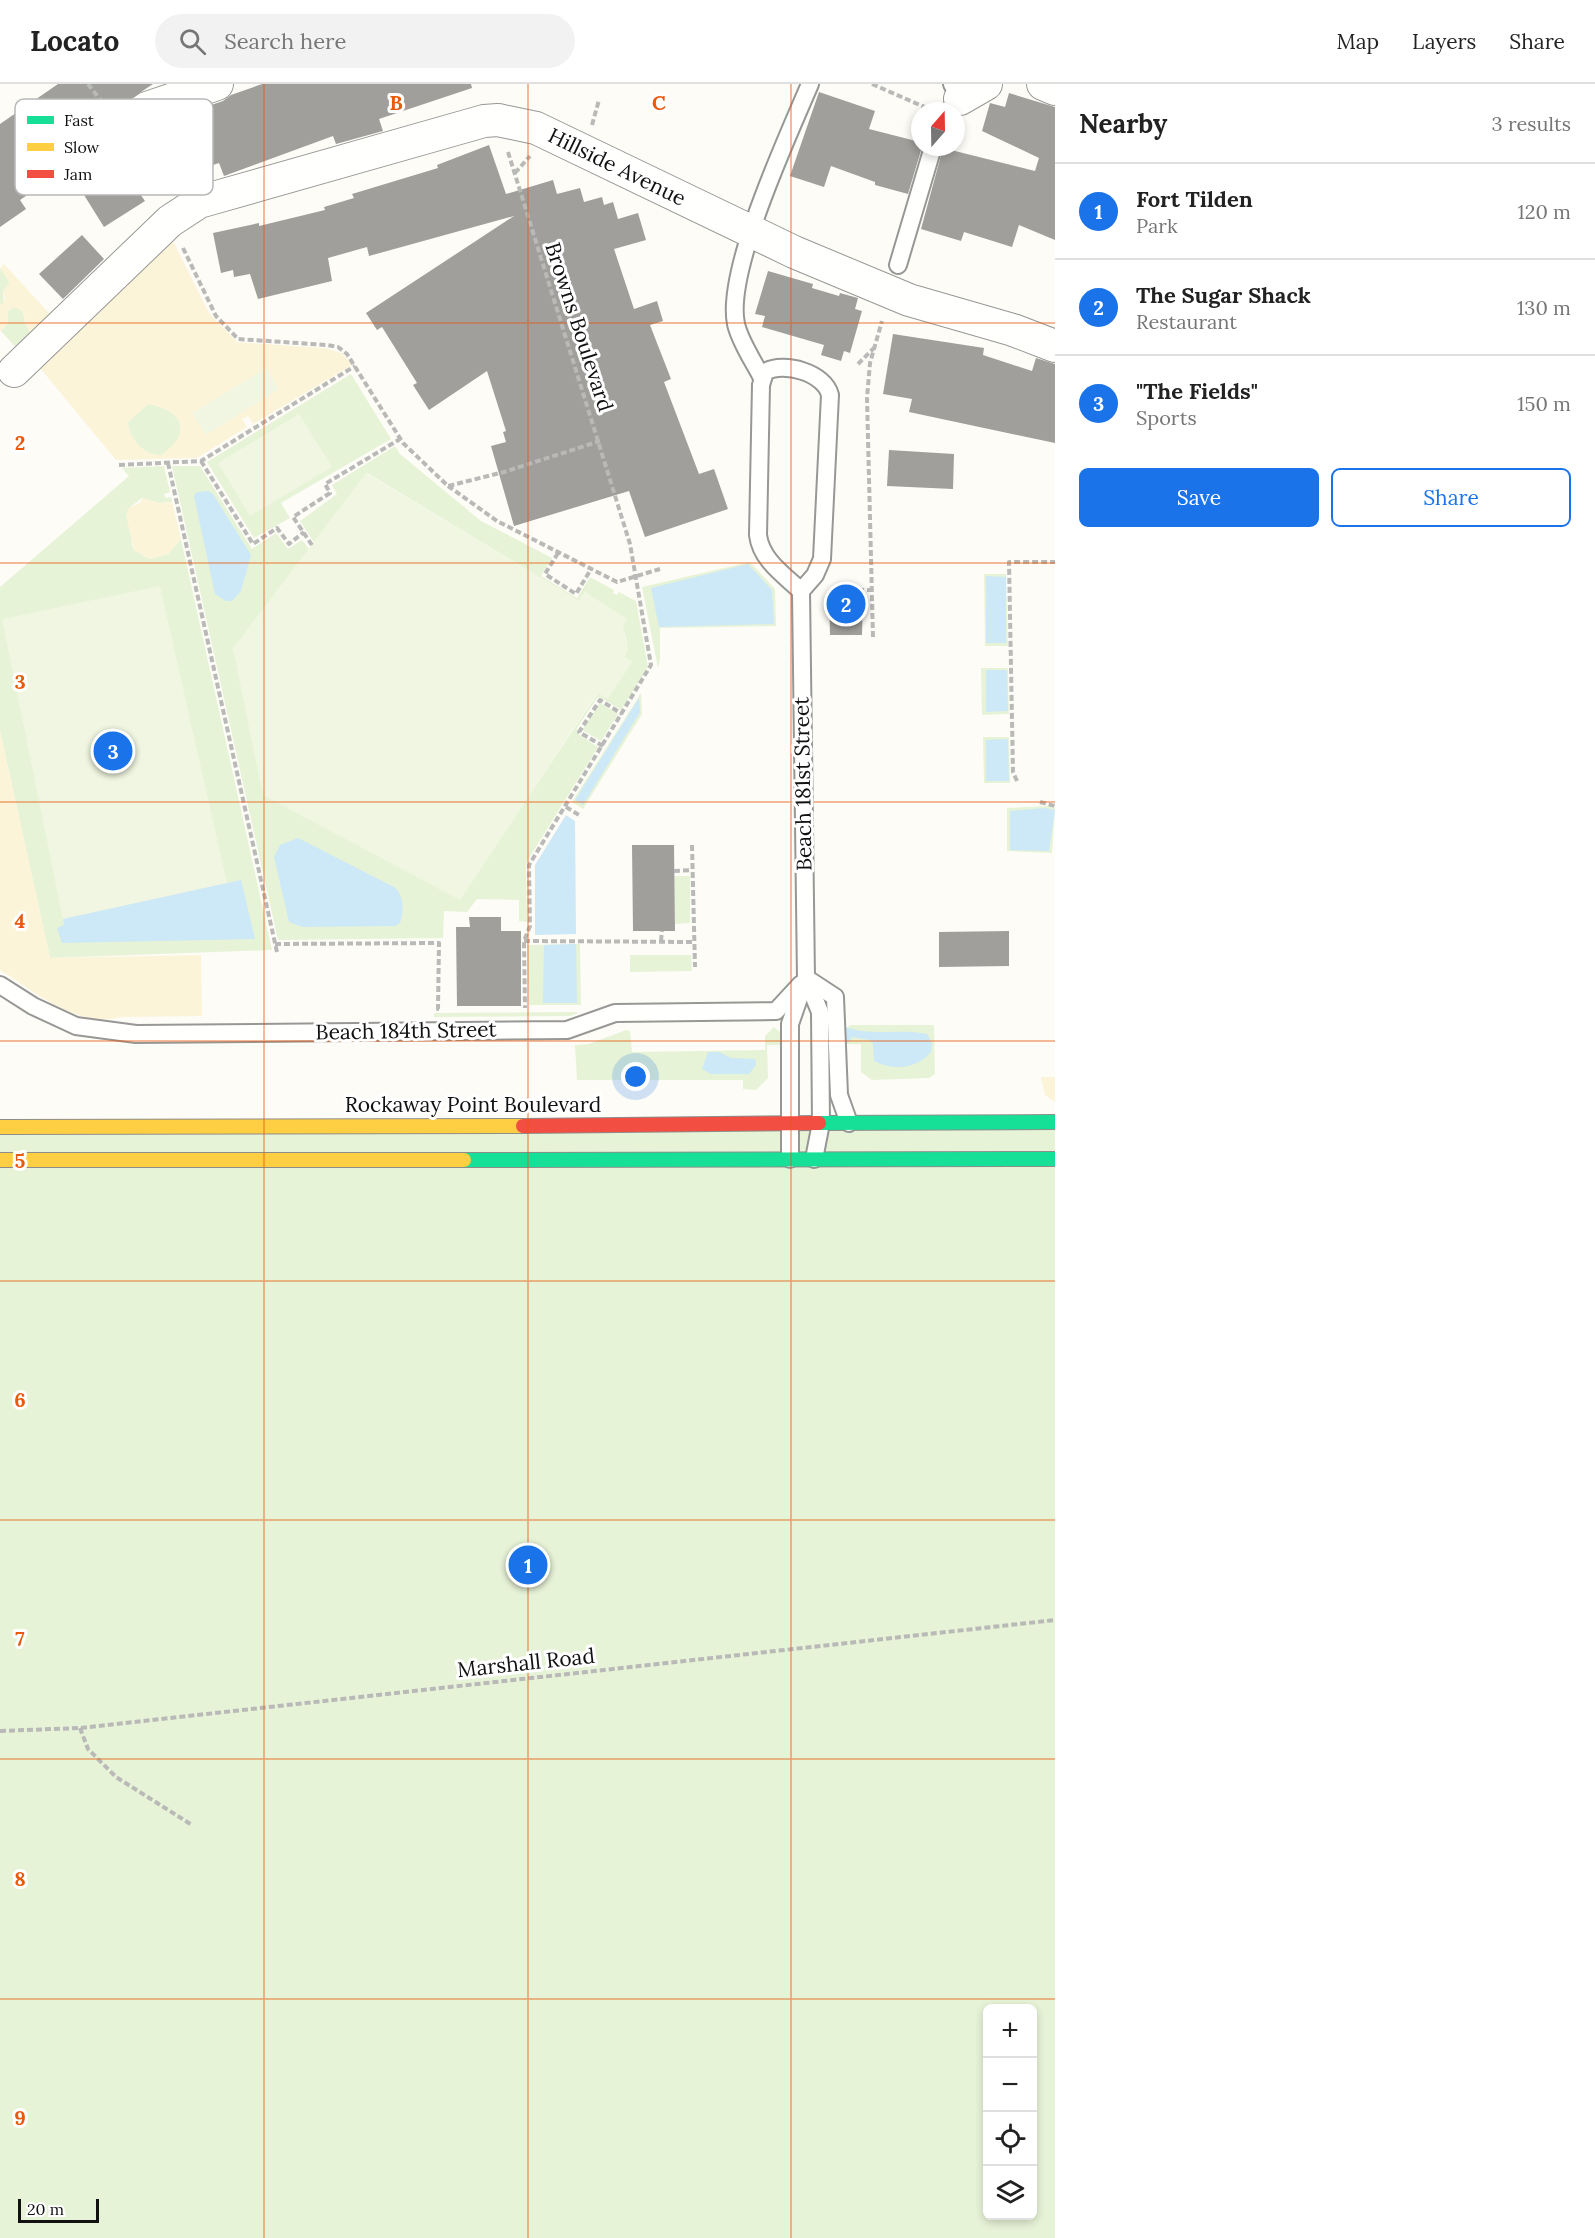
<!DOCTYPE html>
<html lang="en">
<head>
<meta charset="utf-8">
<style>
	:root { --surface:#fff; --page:#f2f2f2; --text:#222; --muted:#767676; --line:#e0e0e0; --accent:#1a73e8 }
	body { margin:0; font-family:Lora,serif; background:var(--page); color:var(--text) }
	.controls { position:absolute; right:18px; bottom:18px; display:grid; overflow:hidden; border-radius:9px; box-shadow:0 3px 9px #0003 }
	.controls button { width:54px; height:54px; display:grid; place-items:center; padding:0; border:0; border-bottom:2px solid var(--line); background:var(--surface); color:var(--text); font:30px sans-serif }
	.compass { position:absolute; left:911px; top:18px; width:54px; height:54px; border-radius:50%; background:var(--surface); box-shadow:0 3px 9px #0003; rotate:20deg }
	.scale { position:absolute; left:18px; bottom:15px; width:81px; box-sizing:border-box; padding-left:6px; border:3px solid #111; border-top:0; font-size:16px; line-height:21px; white-space:nowrap; color:#111; -webkit-text-stroke:4px #fff; paint-order:stroke }
	.you { position:absolute; left:636px; top:993px; width:21px; height:21px; margin:-15px; border:4px solid #fff; border-radius:50%; background:#1a73e8; box-shadow:0 0 0 9px #1a73e833 }
	.badge { display:grid; place-items:center; width:39px; height:39px; border-radius:50%; background:var(--accent); color:#fff; font-size:20px; font-weight:700 }
	.pin { position:absolute; translate:-50% -50%; border:3px solid #fff; box-shadow:0 2px 6px #0006 }
	.list { margin:0; padding:0; list-style:none }
	h2 { display:flex; justify-content:space-between; align-items:center; height:78px; margin:0; padding:0 24px; font-size:26px }
	h2 small { font-size:20px; font-weight:400; color:var(--muted) }
	.list li { display:grid; grid-template-columns:39px 1fr auto; gap:18px; align-items:center; box-sizing:border-box; height:96px; padding:0 24px; border-top:2px solid var(--line) }
	.list b { display:block; font-size:22px; white-space:nowrap }
	.list p { margin:0; font-size:20px; white-space:nowrap; color:var(--muted) }
	.list em { font-size:20px; font-style:normal; color:var(--muted) }
	.actions { display:flex; gap:12px; padding:18px 24px }
	.actions a { flex:1; padding:14px 0; border:2px solid var(--accent); border-radius:9px; text-align:center; font-size:21px; color:var(--accent) }
	.actions .main { background:var(--accent); color:#fff }
	.icon { flex:none; width:33px; height:33px; fill:none; stroke:currentColor; stroke-width:2; stroke-linecap:round; stroke-linejoin:round }
	.map { position:relative; flex:none; width:1055px; height:2154px; overflow:hidden }
	header { display:flex; align-items:center; gap:36px; box-sizing:border-box; height:84px; padding:0 30px; background:var(--surface); border-bottom:2px solid var(--line) }
	header strong { font-size:28px }
	nav { display:flex; gap:33px; margin-inline-start:auto; font-size:21px }
	.search { width:420px; height:54px; background:var(--page); display:flex; align-items:center; gap:15px; box-sizing:border-box; padding:0 21px; border-radius:33px; color:var(--muted); font-size:22px }
	main { display:flex }
	aside { flex:1; background:var(--surface) }
	.map>svg:first-child { display:block }
	.green { fill:#e7f3d7; fill-rule:evenodd }
	.sand { fill:#fcf4d9; fill-rule:evenodd }
	.pitch { fill:#f0f6e1 }
	.water { fill:#cde8f7 }
	.building { fill:#a19f9c }
	.lines { fill:none; stroke-linecap:round; stroke-linejoin:round }
	.lane-casing { stroke:#979795; stroke-width:20 }
	.street-casing { stroke:#979795; stroke-width:34 }
	.fast-casing { stroke:#8e8d8b; stroke-width:16 }
	.slow-casing { stroke:#8e8d8b; stroke-width:16 }
	.jam-casing { stroke:#8e8d8b; stroke-width:16 }
	.path { stroke:#b9b9b8; stroke-width:4; stroke-dasharray:6 3; stroke-linecap:butt }
	.lane { stroke:#fffffe; stroke-width:16 }
	.street { stroke:#fffffe; stroke-width:32 }
	.fast { stroke:#16e098; stroke-width:14 }
	.slow { stroke:#ffcf43; stroke-width:14 }
	.jam { stroke:#f24e42; stroke-width:14 }
	.grid { fill:none; stroke:#e8590c; stroke-width:1.5; stroke-opacity:0.55 }
	.labels { text-anchor:middle; stroke-width:6; stroke-linejoin:round; paint-order:stroke }
	.street-label { font-size:21px; fill:#111; stroke:#fff }
	.key { fill:#fff; stroke:#b8b8b8; stroke-width:1.5 }
	.key-label { font-size:16px; fill:#111 }
	.grid-label { font-size:20px; text-anchor:middle; font-weight:bold; fill:#e8590c; stroke:#fff; stroke-width:6; stroke-linejoin:round; paint-order:stroke }
</style>
</head>
<body>
<header>
<strong>Locato</strong>
<div class="search"><svg class="icon" aria-label="search" viewBox="0 0 24 24"><circle cx="10" cy="10" r="6"/><path d="M15 15l6 6"/></svg>Search here</div>
<nav><a>Map</a><a>Layers</a><a>Share</a></nav>
</header>
<main>
<div class="map">
<svg width="1055" height="2154" viewBox="0 0 1055 2154">
	<rect width="100%" height="100%" fill="#fdfcf7"/>
	<g class="green">
		<path d="M0,184l10,15 -7,11 1,8 -4,4z"/>
		<path d="M14,223l9,4 2,12 5,9 13,4 -24,15 -18,-20 7,-8v-12z"/>
		<path d="M351,290l40,65 -110,64 9,15 -36,20 -47,-76z"/>
		<path d="M148,320c36,6 45,30 13,52 -17,0 -33,-18 -33,-34z"/>
		<path d="M395,362l5,8 81,67 71,37 -11,18 36,22 13,-21 24,13 -1,3 4,2 2,-3 17,9 12,66 -27,43 -21,-13 -3,1 -20,30v5l21,14 -72,116 1,59 -8,-1v-21l-42,-1 -10,13 -23,-1 -1,27 -165,2 -106,-474h28l52,83 24,-16 12,16 14,-9 7,9 -76,100 226,251 139,-207 34,-31 -8,-5c14,-26 -22,-50 -39,-65l-6,9 -212,-128 -53,69 -14,-21 37,-27 -5,-9z"/>
		<path d="M164,382l6,26 -6,2 2,4 5,-1 1,5 -13,1 -17,-5 -13,10 3,37 2,5 16,9 18,-5 13,-15 91,411 -222,8 -50,-227v-144l129,-111 -7,-8z"/>
		<path d="M750,478l25,27 1,37 -116,2v31l-2,9 -16,-81z"/>
		<path d="M984,490h22l2,72h-23z"/>
		<path d="M981,584h27l1,46 -27,1z"/>
		<path d="M641,609l1,21 -59,95 -11,-7z"/>
		<path d="M600,619l18,11 -17,27 -19,-11z"/>
		<path d="M983,653h26l1,46h-26z"/>
		<path d="M1049,722l6,2 -3,45 -45,-2v-43z"/>
		<path d="M674,792h16v47l-15,1z"/>
		<path d="M580,860l1,61h-52l-2,-60z"/>
		<path d="M630,871h61l1,16 -62,1z"/>
		<path d="M575,928l4,1 -9,3 -136,1v-4z"/>
		<path d="M850,941h84l1,49 -6,4 -57,2 -11,-8v-28h-15l-1,-14z"/>
		<path d="M774,943l8,7 1,11h-16l1,33 -12,12 -13,-1v-9h-166l-2,-35 14,-1 37,-14 4,1 2,21 133,-2v-14z"/>
		<path d="M1055,1034v1120h-1055v-1117zM987,1924h45v208h-45z"/>
	</g>
	<g class="sand">
		<path d="M170,151l39,78 28,29 87,6 18,5 10,12 -99,59 -5,-8 -6,3 5,8 -50,31 -81,2 -81,-98zM148,320c36,6 45,30 13,51 -16,1 -33,-17 -33,-33z"/>
		<path d="M4,180l54,59 -15,13 -13,-4 -5,-10 -2,-11 -9,-4 -6,4v12l-8,9v-26l5,-6 -2,-9 7,-8 -10,-15z"/>
		<path d="M142,414l17,5 13,-1 9,37 -13,15 -18,5 -16,-9 -8,-35 3,-7 12,-6z"/>
		<path d="M0,647l50,227 151,-3 1,61 -80,1c-44,12 -87,-25 -122,-47z"/>
		<path d="M1041,993h14v25l-10,-7z"/>
	</g>
	<g class="pitch">
		<path d="M266,284l13,21 -73,46 -14,-22z"/>
		<path d="M299,330l33,53 -82,49 -32,-53z"/>
		<path d="M366,389l213,128 6,-9 42,27 -4,8 5,23 -4,7 8,5 -24,37 -11,-6 -137,207 -197,-105 -30,-146z"/>
		<path d="M160,502l67,297 -163,36v6l-62,-306z"/>
	</g>
	<g class="water">
		<path d="M208,407l5,3 38,61 -10,36 -9,10h-6l-11,-7 -21,-98 3,-4z"/>
		<path d="M748,480l24,26 2,34 -115,3 -8,-39z"/>
		<path d="M986,492l20,1v66h-20z"/>
		<path d="M986,586h21l1,41 -22,1z"/>
		<path d="M639,614l1,14 -57,93 -8,-5z"/>
		<path d="M1008,655l1,42h-23v-41z"/>
		<path d="M1044,724l11,2 -6,41 -39,-1v-39z"/>
		<path d="M566,731l9,6 1,113 -41,1v-70z"/>
		<path d="M298,754l96,49c10,8 10,24 6,36l-5,3 -93,1 -13,-5 -15,-65 6,-12z"/>
		<path d="M241,796l14,59 -193,4 -5,-15 7,-3 -1,-6z"/>
		<path d="M576,860l1,59h-34l1,-58z"/>
		<path d="M846,943c26,10 54,1 81,7l5,9 -1,9c-14,17 -38,19 -57,9l-1,-18 -4,-3 -16,-3 -7,7z"/>
		<path d="M708,968h11l12,6 24,1 1,6 -7,9h-38l-9,-5z"/>
	</g>
	<g class="building">
		<path d="M58,0h95l-120,80 -5,6 -2,9 7,12 -13,9 6,9 -26,18v-103z"/>
		<path d="M262,0h209l1,4 -93,31 4,12 -47,13 -3,-8 -109,40 -5,-13 -81,28 7,10 -41,26 -30,-48 81,-55 68,-23 8,-6z"/>
		<path d="M819,8l56,19 -6,18 51,13 2,5 -14,47 -33,-9v-3l-44,-16 -7,21 -34,-11z"/>
		<path d="M1009,9l46,14v133l-36,-15 -7,22 -48,-15 -3,9 -40,-12 22,-81 92,23 4,-13 -57,-27 8,-28 15,4z"/>
		<path d="M489,61l17,49 47,-14 4,14 23,-6 4,14 18,-5 2,8 9,-3 5,17 20,-6 8,27 -32,9 20,60 23,-8 6,20 -13,4 21,54 -7,3 35,92 15,-5 14,40 -83,28 -16,-46 -115,35 -23,-80 15,-4 -3,-10 3,-1 -19,-60 -58,39 -16,-25 4,-2 -35,-56 -5,3 -11,-17 148,-97 -145,40 -2,-9 -39,11 4,23 -74,18 -8,-25 -16,3 -1,-7 -12,3 -8,-40 46,-10v3l66,-16 -1,-3 30,-9 -2,-4 86,-26 -1,-3z"/>
		<path d="M82,151l22,24 -41,40 -24,-25z"/>
		<path d="M768,187l45,13 -1,4 27,8 1,-3 18,5 -3,11 7,2 -12,42 -6,-2 -3,10 -20,-6 3,-10 -62,-18 3,-11 -10,-2z"/>
		<path d="M893,250l91,14 -1,7 49,16 4,-13 19,6v79l-146,-31 3,-13 -29,-5z"/>
		<path d="M889,366l65,4 -1,35 -66,-3z"/>
		<path d="M863,509l-1,42h-32l-1,-41z"/>
		<path d="M632,761h42l1,86h-42z"/>
		<path d="M469,833h32v14h20v75h-64l-1,-79h14z"/>
		<path d="M1009,847v35l-70,1v-35z"/>
	</g>
	<g class="lines">
		<g class="lane-casing">
			<g id="lane">
				<path d="M949,27l11,-12 -8,-15"/>
				<path d="M898,181l35,-118"/>
				<path d="M762,294c-8,-16 -22,-36 -26,-54 -11,-53 52,-188 74,-240"/>
				<path d="M806,894l14,34 1,111 -7,36"/>
				<path d="M806,894l29,19 4,98 10,28"/>
				<path d="M0,901l33,21 43,20 60,8 431,-4 48,-17 161,-2 25,-27"/>
				<path d="M790,1075v-135l16,-46 -5,-387 14,-16 7,-16 8,-164c-5,-22 -46,-34 -65,-23l-4,13 -3,150c3,25 26,40 43,56"/>
			</g>
		</g>
		<g class="street-casing">
			<g id="street">
				<path d="M1043,0l12,5"/>
				<path d="M960,15l26,-15"/>
				<path d="M44,94l103,-70 70,-24"/>
				<path d="M14,287l156,-150 29,-19 285,-81 14,-1 38,8 258,124 115,48 104,30 42,16"/>
			</g>
		</g>
		<g class="fast-casing">
			<g id="fast">
				<path d="M819,1039l236,-1"/>
				<path d="M464,1076l591,-1"/>
			</g>
		</g>
		<g class="slow-casing">
			<g id="slow">
				<path d="M0,1043l523,-1"/>
				<path d="M0,1076h464"/>
			</g>
		</g>
		<g class="jam-casing">
			<path id="jam" d="M523,1042l296,-3"/>
		</g>
		<g class="path">
			<path d="M88,0l14,18"/>
			<path d="M872,0l57,25"/>
			<path d="M592,41l7,-25"/>
			<path d="M134,68l22,43"/>
			<path d="M508,68l122,392 21,121 -122,200 1,61 -6,15 1,67"/>
			<path d="M515,89l15,-17"/>
			<path d="M183,164l33,68 22,23 89,6 11,2 9,7 56,89 45,43 56,-14 96,-31"/>
			<path d="M858,280l16,-16"/>
			<path d="M201,377l52,83 24,-16 12,16 15,-12"/>
			<path d="M168,379l109,489"/>
			<path d="M119,381l82,-4 154,-95"/>
			<path d="M448,402l49,35 120,61 43,-13"/>
			<path d="M312,461l-19,-28 37,-24 -5,-9 75,-45"/>
			<path d="M558,469l-13,21 31,20 15,-25"/>
			<path d="M831,506h40"/>
			<path d="M873,553l-6,-239 3,-35 12,-42"/>
			<path d="M603,662l-24,-14 21,-32 22,14"/>
			<path d="M1017,697l-4,-9 -4,-210h46"/>
			<path d="M1040,718l15,4"/>
			<path d="M566,723l13,8"/>
			<path d="M692,761l3,122"/>
			<path d="M674,787l18,-1"/>
			<path d="M524,857l170,1"/>
			<path d="M661,857l1,-10"/>
			<path d="M275,860l164,-1 -1,66h3"/>
			<path d="M80,1644l8,21 28,28 76,48"/>
			<path d="M0,1647l80,-3 975,-108"/>
		</g>
		<use href="#lane" class="lane"/>
		<use href="#street" class="street"/>
		<use href="#fast" class="fast"/>
		<use href="#slow" class="slow"/>
		<use href="#jam" class="jam"/>
	</g>
	<path class="grid" d="M264,0v2154M528,0v2154M791,0v2154M0,239h1055M0,479h1055M0,718h1055M0,957h1055M0,1197h1055M0,1436h1055M0,1675h1055M0,1915h1055"/>
	<g class="labels">
		<g class="street-label">
			<text transform="translate(617 83) rotate(26)" y="7">Hillside Avenue</text>
			<text transform="translate(579 243) rotate(72)" y="7">Browns Boulevard</text>
			<text transform="translate(803 700) rotate(-91)" y="7">Beach 181st Street</text>
			<text transform="translate(406 947) rotate(-1)" y="7">Beach 184th Street</text>
			<text x="473" y="1028">Rockaway Point Boulevard</text>
			<text transform="translate(526 1579) rotate(-6)" y="7">Marshall Road</text>
		</g>
	</g>
	<rect x="15" y="15" width="198" height="96" rx="9" class="key"/>
	<rect x="27" y="32" width="27" height="8" fill="#16e098"/>
	<rect x="27" y="59" width="27" height="8" fill="#ffcf43"/>
	<rect x="27" y="86" width="27" height="8" fill="#f24e42"/>
	<g class="key-label">
		<text x="64" y="42">Fast</text>
		<text x="64" y="69">Slow</text>
		<text x="64" y="96">Jam</text>
	</g>
	<g class="grid-label">
		<text x="396" y="26">B</text>
		<text x="659" y="26">C</text>
		<text x="20" y="366">2</text>
		<text x="20" y="605">3</text>
		<text x="20" y="844">4</text>
		<text x="20" y="1084">5</text>
		<text x="20" y="1323">6</text>
		<text x="20" y="1562">7</text>
		<text x="20" y="1802">8</text>
		<text x="20" y="2041">9</text>
	</g>
</svg>
<div class="controls">
<button>+</button>
<button>−</button>
<button><svg class="icon" aria-label="locate" viewBox="0 0 24 24"><circle cx="12" cy="12" r="6"/><path d="M12 2v4M12 18v4M2 12h4M18 12h4"/></svg></button>
<button><svg class="icon" aria-label="layers" viewBox="0 0 24 24"><path d="M12 4l9 5-9 5-9-5zM3 14l9 5 9-5"/></svg></button>
</div>
<svg class="compass" viewBox="-18 -18 36 36"><path d="M0-13l5 13h-10z" fill="#e53935"/><path d="M0 13l5-13h-10z" fill="#767676"/></svg>
<div class="scale">20 m</div>
<div class="you"></div>
<div class="pin badge" style="left:528px;top:1481px">1</div>
<div class="pin badge" style="left:846px;top:520px">2</div>
<div class="pin badge" style="left:113px;top:667px">3</div>
</div>
<aside>
<h2>Nearby<small>3 results</small></h2>
<ul class="list">
<li><span class="badge">1</span><div><b>Fort Tilden</b><p>Park</p></div><em>120 m</em></li>
<li><span class="badge">2</span><div><b>The Sugar Shack</b><p>Restaurant</p></div><em>130 m</em></li>
<li><span class="badge">3</span><div><b>&quot;The Fields&quot;</b><p>Sports</p></div><em>150 m</em></li>
</ul>
<div class="actions"><a class="main">Save</a><a>Share</a></div>
</aside>
</main>
</body>
</html>
